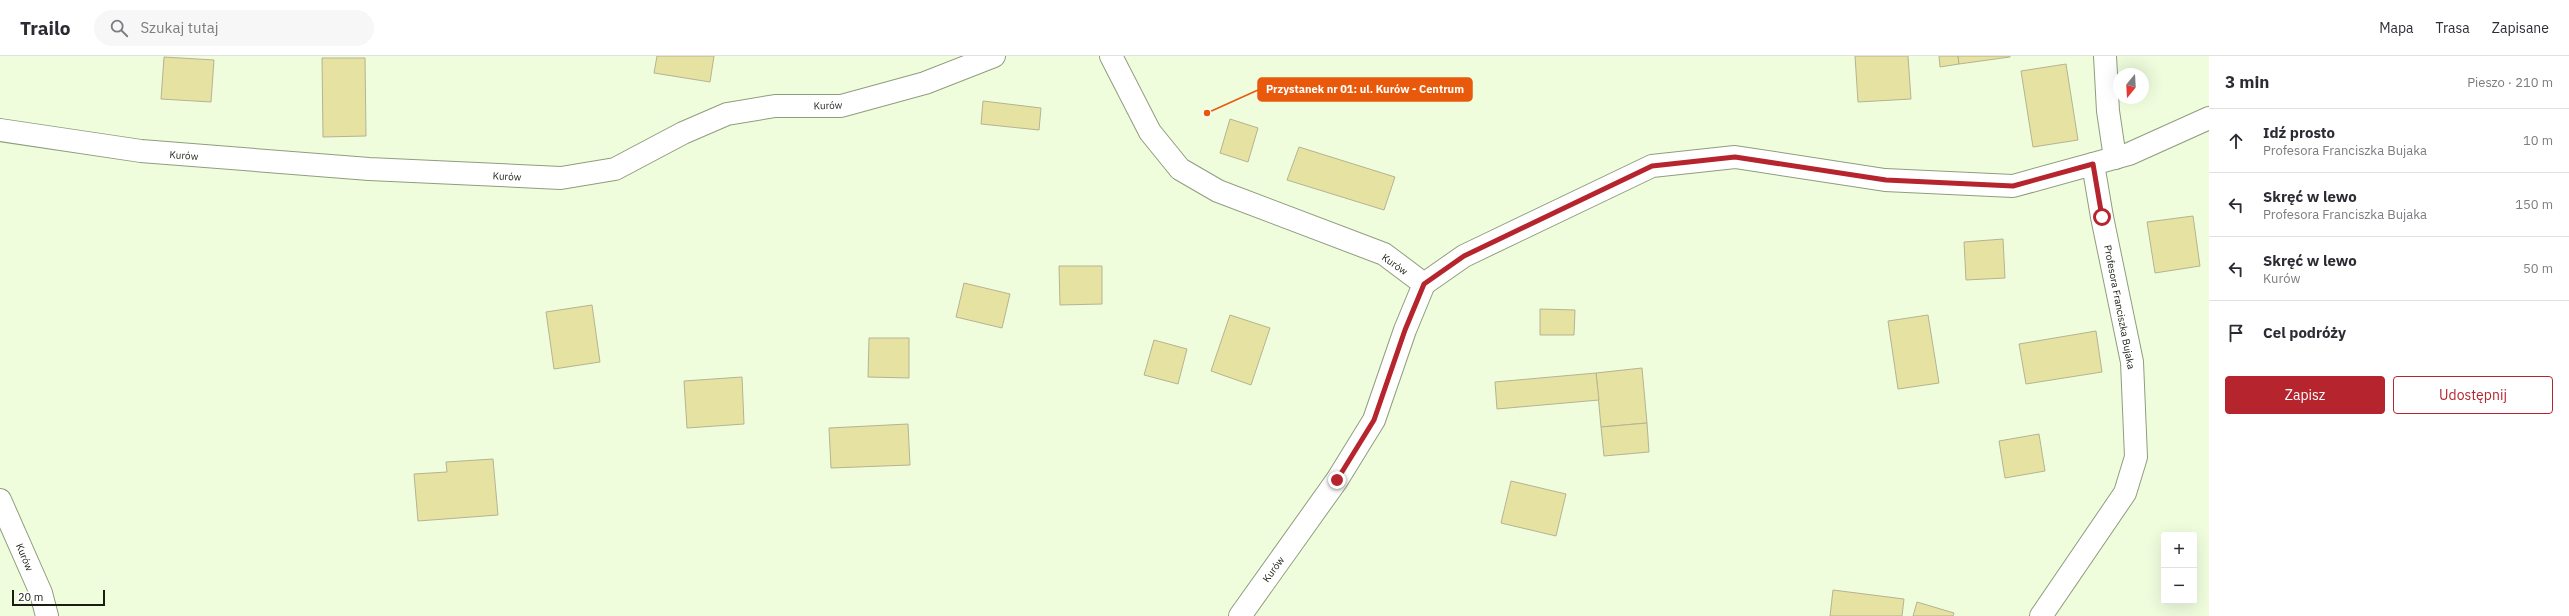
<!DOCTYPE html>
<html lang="pl">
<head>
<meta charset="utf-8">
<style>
	:root { --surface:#fff; --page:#f7f7f7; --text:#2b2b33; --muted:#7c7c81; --line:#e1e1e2; --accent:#b6252d }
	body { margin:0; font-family:"IBM Plex Sans",sans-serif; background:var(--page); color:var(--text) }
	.controls { position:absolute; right:12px; bottom:12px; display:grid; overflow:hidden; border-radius:4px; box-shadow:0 4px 16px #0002 }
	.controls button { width:36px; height:36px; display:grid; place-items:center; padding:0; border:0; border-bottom:1px solid var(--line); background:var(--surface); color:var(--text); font:20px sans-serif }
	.compass { position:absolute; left:2113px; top:12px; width:36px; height:36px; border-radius:50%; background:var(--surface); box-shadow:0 4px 16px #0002; rotate:198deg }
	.scale { position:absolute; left:12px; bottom:10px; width:93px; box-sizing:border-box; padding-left:4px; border:2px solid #191d12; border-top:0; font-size:11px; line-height:14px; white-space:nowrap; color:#191d12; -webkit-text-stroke:3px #fff; paint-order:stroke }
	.stop { position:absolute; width:12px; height:12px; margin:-9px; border:3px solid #b6252d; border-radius:50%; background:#fff }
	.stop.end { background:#b6252d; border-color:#fff; box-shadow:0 1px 4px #0008 }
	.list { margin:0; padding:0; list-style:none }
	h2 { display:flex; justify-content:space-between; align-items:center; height:52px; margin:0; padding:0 16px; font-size:17px }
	h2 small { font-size:13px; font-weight:400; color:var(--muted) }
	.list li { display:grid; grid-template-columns:26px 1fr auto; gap:12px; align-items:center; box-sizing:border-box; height:64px; padding:0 16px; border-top:1px solid var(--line) }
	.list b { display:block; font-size:15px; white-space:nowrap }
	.list p { margin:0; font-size:13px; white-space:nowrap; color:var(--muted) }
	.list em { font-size:13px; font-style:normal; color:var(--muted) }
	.actions { display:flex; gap:8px; padding:12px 16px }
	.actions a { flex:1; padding:9px 0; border:1px solid var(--accent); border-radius:4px; text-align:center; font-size:14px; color:var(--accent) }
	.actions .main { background:var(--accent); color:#fff }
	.icon { flex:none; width:22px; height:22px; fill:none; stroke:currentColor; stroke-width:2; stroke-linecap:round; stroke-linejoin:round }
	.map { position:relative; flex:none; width:2209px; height:560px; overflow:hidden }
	header { display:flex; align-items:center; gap:24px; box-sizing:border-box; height:56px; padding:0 20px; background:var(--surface); border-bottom:1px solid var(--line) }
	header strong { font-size:19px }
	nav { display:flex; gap:22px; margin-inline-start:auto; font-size:14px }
	.search { width:280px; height:36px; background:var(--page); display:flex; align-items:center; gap:10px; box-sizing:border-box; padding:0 14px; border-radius:22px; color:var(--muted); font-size:15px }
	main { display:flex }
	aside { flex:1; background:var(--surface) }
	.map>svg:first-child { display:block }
	.building { fill:#e6e2a1; stroke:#b5b393 }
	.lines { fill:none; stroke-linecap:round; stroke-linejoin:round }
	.minor-casing { stroke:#909c7e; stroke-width:24 }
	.tertiary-casing { stroke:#909c7e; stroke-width:24 }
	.minor { stroke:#fff; stroke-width:22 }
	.tertiary { stroke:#fff; stroke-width:22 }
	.route { stroke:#b6252d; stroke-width:5 }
	.labels { text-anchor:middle; stroke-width:4; stroke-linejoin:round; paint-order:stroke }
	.street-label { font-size:10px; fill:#191d12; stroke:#fff }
	.leader { fill:none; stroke:#e8590c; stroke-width:1.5 }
	.callout-dot { fill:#e8590c; stroke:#fff; stroke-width:1.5 }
	.callout { fill:#e8590c; stroke:#e8590c; stroke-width:1.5 }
	.callout-label { font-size:11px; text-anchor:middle; font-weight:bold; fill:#fff }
</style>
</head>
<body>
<header>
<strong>Trailo</strong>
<div class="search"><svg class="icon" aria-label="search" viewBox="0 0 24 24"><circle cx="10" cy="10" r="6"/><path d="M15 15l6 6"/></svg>Szukaj tutaj</div>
<nav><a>Mapa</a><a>Trasa</a><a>Zapisane</a></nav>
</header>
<main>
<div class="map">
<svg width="2209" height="560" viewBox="0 0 2209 560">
	<rect width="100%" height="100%" fill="#f0fddd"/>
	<g class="building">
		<path d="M657,0h57l-4,26 -56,-9z"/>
		<path d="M1855,0h53l3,43 -53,3z"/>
		<path d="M1939,0h19l1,8 -19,3z"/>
		<path d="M1958,0h52v1l-51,7z"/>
		<path d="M164,1l50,3 -3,42 -50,-3z"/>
		<path d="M322,2h43l1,78 -43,1z"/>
		<path d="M2066,8l12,76 -45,7 -12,-76z"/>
		<path d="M983,45l58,7 -2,22 -58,-6z"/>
		<path d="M1230,63l28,9 -10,34 -28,-9z"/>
		<path d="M1299,91l96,30 -11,33 -97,-30z"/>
		<path d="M2193,160l7,50 -45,7 -8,-51z"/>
		<path d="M2003,183l2,39 -39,2 -2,-38z"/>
		<path d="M1059,210h43v38l-42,1z"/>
		<path d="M964,227l46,11 -8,34 -46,-11z"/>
		<path d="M592,249l8,57 -46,7 -8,-57z"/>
		<path d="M1540,253l35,1 -1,25h-34z"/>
		<path d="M1230,259l40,13 -19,57 -40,-14z"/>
		<path d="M1928,259l11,68 -41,6 -10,-68z"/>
		<path d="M2096,275l6,41 -76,12 -7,-40z"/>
		<path d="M869,282h40v40l-41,-1z"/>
		<path d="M1154,284l33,9 -9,35 -34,-9z"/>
		<path d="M1642,312l5,55 -46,4 -5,-54z"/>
		<path d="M1596,317l3,27 -102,9 -2,-27z"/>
		<path d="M742,321l2,47 -57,4 -3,-47z"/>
		<path d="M1647,367l2,29 -45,4 -3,-29z"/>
		<path d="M908,368l2,41 -79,3 -2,-40z"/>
		<path d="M2039,378l6,37 -40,7 -6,-37z"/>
		<path d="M493,403l5,56 -80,6 -4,-47 33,-2 -1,-10z"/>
		<path d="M1511,425l55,13 -10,42 -55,-13z"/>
		<path d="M1833,534l71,9 -2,17h-72z"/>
		<path d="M1917,546l37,11 -1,3h-40z"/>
	</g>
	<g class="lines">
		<g class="minor-casing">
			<g id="minor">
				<path d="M1111,0l39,76 30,37 38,22 166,63 40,30"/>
				<path d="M2105,0l3,55 7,47"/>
				<path d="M0,74l141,21 228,18 192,9 54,-9 68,-36 44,-19 48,-8h66l84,-23 69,-27"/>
				<path d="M0,444l41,93 6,23"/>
				<path d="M2041,560l84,-123 11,-36 -4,-95 -30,-145 -9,-53"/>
			</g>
		</g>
		<g class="tertiary-casing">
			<path id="tertiary" d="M1240,560l97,-136 37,-60 31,-90 19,-46 40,-28 188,-90 83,-9 150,23 128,6 116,-32 80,-36"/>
		</g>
		<use href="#minor" class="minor"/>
		<use href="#tertiary" class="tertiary"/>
	</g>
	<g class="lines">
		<path class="route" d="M1337,424l37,-60 31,-90 19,-46 40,-28 188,-90 83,-9 151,23 127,6 80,-22 9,53"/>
	</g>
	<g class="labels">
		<g class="street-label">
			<text transform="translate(828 49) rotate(-2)" y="4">Kurów</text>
			<text transform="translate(184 99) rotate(4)" y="4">Kurów</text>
			<text transform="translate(507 120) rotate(3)" y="4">Kurów</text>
			<text transform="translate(1395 208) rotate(35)" y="4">Kurów</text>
			<text transform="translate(2120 251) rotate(79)" y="4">Profesora Franciszka Bujaka</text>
			<text transform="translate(25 501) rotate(67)" y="4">Kurów</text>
			<text transform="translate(1273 513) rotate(-54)" y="4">Kurów</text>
		</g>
	</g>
	<path class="leader" d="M1207 57L1258 34"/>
	<circle class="callout-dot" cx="1207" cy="57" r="4"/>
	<rect class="callout" x="1258" y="22" width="214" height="23" rx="4"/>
	<g class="callout-label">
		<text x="1365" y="37">Przystanek nr 01: ul. Kurów - Centrum</text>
	</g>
</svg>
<div class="controls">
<button>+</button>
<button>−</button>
</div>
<svg class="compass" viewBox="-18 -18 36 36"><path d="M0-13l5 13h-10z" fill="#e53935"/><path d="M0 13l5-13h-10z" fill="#7c7c81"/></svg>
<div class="scale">20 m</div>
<div class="stop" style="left:2102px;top:161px"></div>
<div class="stop end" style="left:1337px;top:424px"></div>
</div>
<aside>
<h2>3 min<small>Pieszo · 210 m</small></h2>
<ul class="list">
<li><svg class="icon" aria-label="ahead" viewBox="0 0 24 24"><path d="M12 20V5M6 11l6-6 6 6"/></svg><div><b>Idź prosto</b><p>Profesora Franciszka Bujaka</p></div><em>10 m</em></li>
<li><svg class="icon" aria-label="left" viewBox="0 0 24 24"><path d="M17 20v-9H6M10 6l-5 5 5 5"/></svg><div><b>Skręć w lewo</b><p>Profesora Franciszka Bujaka</p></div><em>150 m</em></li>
<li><svg class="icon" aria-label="left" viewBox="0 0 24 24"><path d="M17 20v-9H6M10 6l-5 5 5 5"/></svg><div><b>Skręć w lewo</b><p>Kurów</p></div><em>50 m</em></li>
<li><svg class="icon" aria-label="arrive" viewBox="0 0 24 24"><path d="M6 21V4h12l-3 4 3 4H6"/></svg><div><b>Cel podróży</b></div></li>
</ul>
<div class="actions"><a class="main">Zapisz</a><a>Udostępnij</a></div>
</aside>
</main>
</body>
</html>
